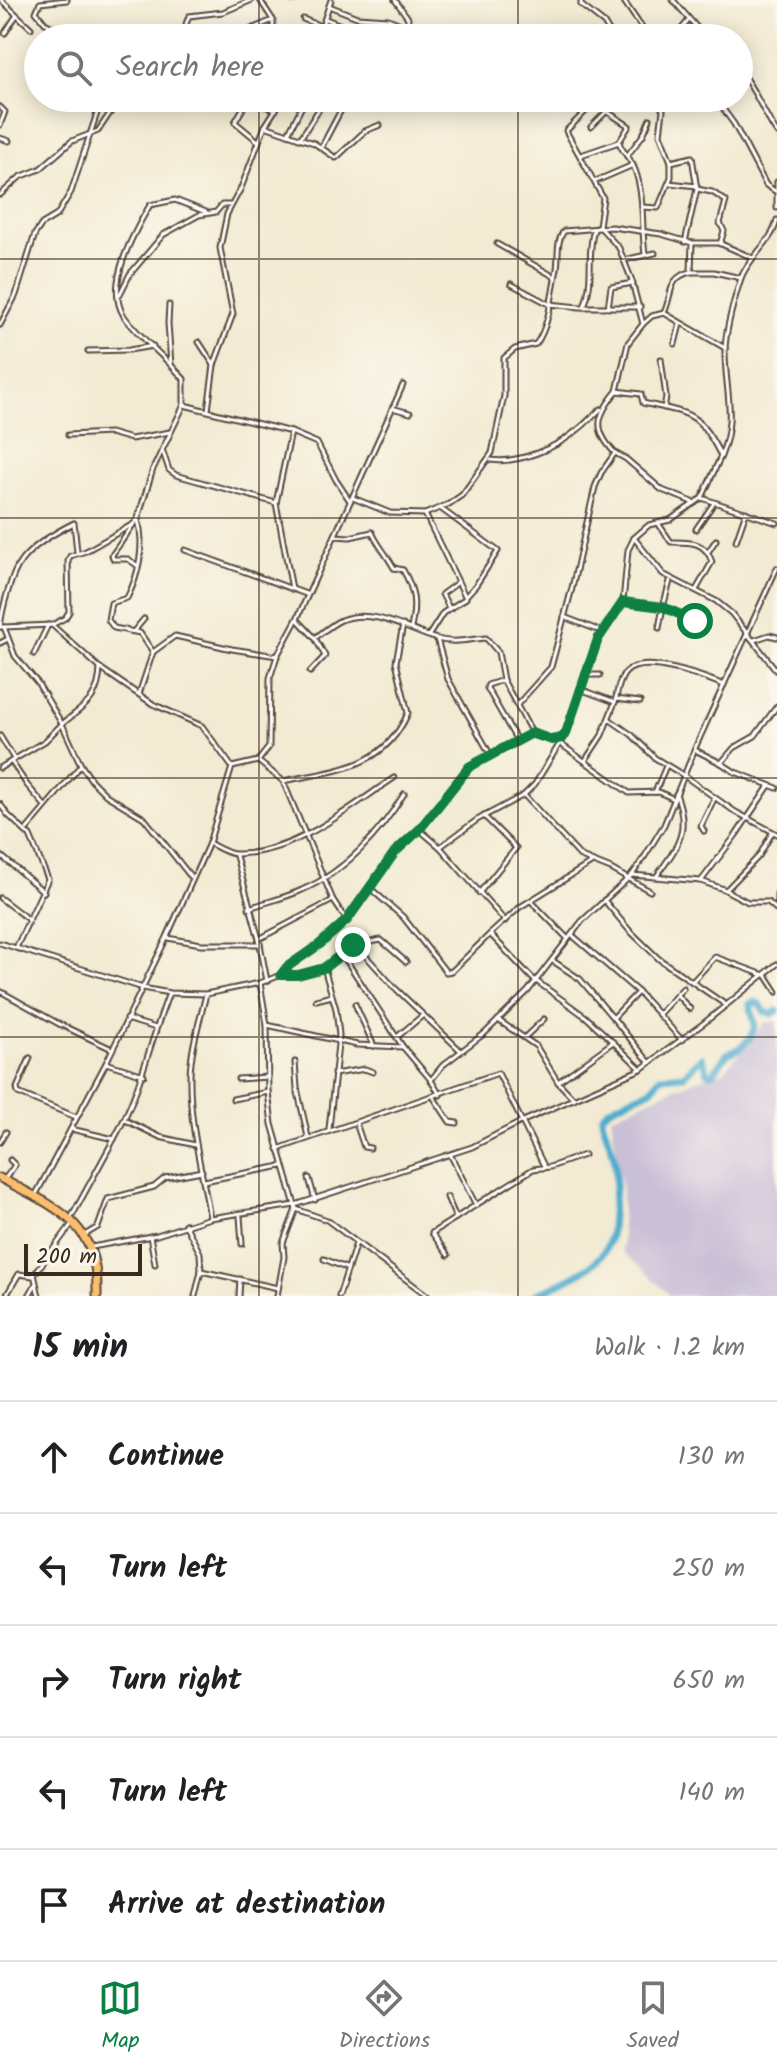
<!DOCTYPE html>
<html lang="en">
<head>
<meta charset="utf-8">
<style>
	:root { --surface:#fff; --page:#f2f2f2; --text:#202124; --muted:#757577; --line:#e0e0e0; --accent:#0b8043 }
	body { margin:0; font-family:Kalam,sans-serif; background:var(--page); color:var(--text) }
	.scale { position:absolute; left:24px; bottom:20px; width:118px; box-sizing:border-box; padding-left:8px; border:4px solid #3b2a1e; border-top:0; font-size:22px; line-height:28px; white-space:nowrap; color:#3b2a1e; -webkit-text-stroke:6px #fbf7ec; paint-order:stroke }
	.stop { position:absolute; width:24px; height:24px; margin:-18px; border:6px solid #0b8043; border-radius:50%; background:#fff }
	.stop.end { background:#0b8043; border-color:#fff; box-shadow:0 2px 8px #0008 }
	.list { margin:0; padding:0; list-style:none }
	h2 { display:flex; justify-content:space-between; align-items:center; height:104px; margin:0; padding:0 32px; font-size:34px }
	h2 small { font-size:26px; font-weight:400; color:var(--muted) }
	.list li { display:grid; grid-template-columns:52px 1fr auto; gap:24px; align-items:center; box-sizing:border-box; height:112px; padding:0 32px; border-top:2px solid var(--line) }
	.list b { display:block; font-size:30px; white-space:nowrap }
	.list em { font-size:26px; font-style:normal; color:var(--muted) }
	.icon { flex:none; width:44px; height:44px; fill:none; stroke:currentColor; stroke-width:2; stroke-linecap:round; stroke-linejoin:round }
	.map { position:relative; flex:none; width:777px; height:1296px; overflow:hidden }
	.search { position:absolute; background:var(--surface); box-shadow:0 4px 20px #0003; left:24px; right:24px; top:24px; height:88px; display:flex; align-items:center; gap:20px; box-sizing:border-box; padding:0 28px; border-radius:44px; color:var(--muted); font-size:30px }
	.sheet { height:664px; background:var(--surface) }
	nav { display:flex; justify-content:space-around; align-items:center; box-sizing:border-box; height:112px; border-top:2px solid var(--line); background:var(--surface); font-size:22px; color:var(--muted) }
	nav a { display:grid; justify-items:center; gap:4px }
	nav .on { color:var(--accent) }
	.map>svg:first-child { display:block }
	.industrial { fill:#c9bfd7 }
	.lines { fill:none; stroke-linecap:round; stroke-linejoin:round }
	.river { stroke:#50adce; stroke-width:7 }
	.street-casing { stroke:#564739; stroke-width:7 }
	.highway-casing { stroke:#564739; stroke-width:11 }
	.street { stroke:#fff; stroke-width:3 }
	.highway { stroke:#fbbd6e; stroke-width:7 }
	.route { stroke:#0b8043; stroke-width:10 }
	.grid { fill:none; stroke:#3b2a1e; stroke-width:2; stroke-opacity:0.55 }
</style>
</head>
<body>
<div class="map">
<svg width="777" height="1296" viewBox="0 0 777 1296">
	<rect width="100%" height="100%" fill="#fbf7ec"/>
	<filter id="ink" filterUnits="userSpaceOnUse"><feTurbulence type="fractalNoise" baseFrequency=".0125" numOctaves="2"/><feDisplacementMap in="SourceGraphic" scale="16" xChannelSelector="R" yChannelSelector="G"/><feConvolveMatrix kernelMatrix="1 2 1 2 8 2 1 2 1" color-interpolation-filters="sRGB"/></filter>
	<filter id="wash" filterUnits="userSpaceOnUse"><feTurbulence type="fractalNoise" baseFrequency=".006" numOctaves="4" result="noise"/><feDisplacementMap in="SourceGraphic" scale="32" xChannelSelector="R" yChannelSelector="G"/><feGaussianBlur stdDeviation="1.8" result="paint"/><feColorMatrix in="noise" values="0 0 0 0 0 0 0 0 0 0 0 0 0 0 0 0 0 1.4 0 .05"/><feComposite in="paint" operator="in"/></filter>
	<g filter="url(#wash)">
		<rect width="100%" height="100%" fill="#f2ead2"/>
		<path class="industrial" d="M777,1021v275h-106l-49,-45v-61l-11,-73 64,-29 49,-17 41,-48z"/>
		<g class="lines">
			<path class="river" d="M533,1296c25,-13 63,-24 75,-52 4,-11 3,-26 5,-37 2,-17 4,-33 1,-50 -1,-9 -13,-35 -12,-40 2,-10 36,-21 46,-26 6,-3 8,-9 12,-14l24,-2 18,-18 6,16h5l14,-19 12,-5 11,-11 5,-12 -5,-22 5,-2 6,3 4,7 7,2 5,-3"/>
		</g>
	</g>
	<g filter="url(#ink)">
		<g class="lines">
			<g class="street-casing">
				<g id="street">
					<path d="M1,0l30,28"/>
					<path d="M67,0l-27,3 -4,9 9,11 29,15"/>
					<path d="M260,0l13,20"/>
					<path d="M290,0h4"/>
					<path d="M395,0l13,18 -2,20"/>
					<path d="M581,0v5l23,18 9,15"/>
					<path d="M623,0l26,38"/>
					<path d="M673,0l33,38"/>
					<path d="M329,6l28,11 31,2 20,8"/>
					<path d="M303,19l20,8"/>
					<path d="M326,19l47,19"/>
					<path d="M5,33l11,-17"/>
					<path d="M208,38l-21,-8 -1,-6 3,-8 34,-4 29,-12"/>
					<path d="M230,38l43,-18v13l5,5"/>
					<path d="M318,38l13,-38"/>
					<path d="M674,38l15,-18"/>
					<path d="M739,70c17,20 24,43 38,63"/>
					<path d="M146,98l9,5 11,-5"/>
					<path d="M249,98l-14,24 23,19"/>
					<path d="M361,98l5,3"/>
					<path d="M656,98l7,12 -3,24 11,28"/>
					<path d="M715,98l19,26 32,61 9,6"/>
					<path d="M249,101l27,9"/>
					<path d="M0,107l5,5 -5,13"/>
					<path d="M341,110l9,-12"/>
					<path d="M265,126l49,17 22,15 29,-27 15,-6"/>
					<path d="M591,127l15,-15"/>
					<path d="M288,134l18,-36"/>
					<path d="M0,138l9,3"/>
					<path d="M300,139l26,-41"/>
					<path d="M619,142c3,10 12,17 16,28 10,27 6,56 10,84"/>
					<path d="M321,148l20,-38 -17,-10"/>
					<path d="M581,155l38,-13 10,-16 -35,-23 -28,28 37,67 -4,28"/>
					<path d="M627,156l16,-21 7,-16"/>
					<path d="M596,181l37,-16"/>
					<path d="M777,182v26"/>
					<path d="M669,183l28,3"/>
					<path d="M697,189l15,3 14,9 -6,22 4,8 -4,13"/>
					<path d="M0,195l20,-18 20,-8 32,-28 26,-10 22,-33"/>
					<path d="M642,207l16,1 13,-31v-15l21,-5 5,32 -12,53"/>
					<path d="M599,226l20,22 12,30 12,46 -15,19 -11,48"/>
					<path d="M692,243h27l34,15"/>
					<path d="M497,244l58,33"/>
					<path d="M624,260l31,-7"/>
					<path d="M691,272h23l27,6"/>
					<path d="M511,284l38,20 31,3h60"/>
					<path d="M119,296l11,-22 33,-39 36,-20 17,-3 6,-7h8"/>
					<path d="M169,305l-1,18 3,42 13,14v26"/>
					<path d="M584,307c11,-28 2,-50 10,-78"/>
					<path d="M608,308l3,-21 22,-4"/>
					<path d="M643,324l9,-8 12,-3 61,35"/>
					<path d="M0,325l16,-30 19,-61 7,-10 15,-9 14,-23 31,-94"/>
					<path d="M199,342l15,23"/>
					<path d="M675,344l5,-20"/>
					<path d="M88,351l41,-1 24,-4"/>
					<path d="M661,359l5,38 -2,11"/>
					<path d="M171,365c-15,-15 -34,-31 -47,-49 -20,-31 10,-84 26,-111l25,-5 31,12"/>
					<path d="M392,408l18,5"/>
					<path d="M208,410l6,-45 19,-51 -13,-66 7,-34 14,-26 24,-62 18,-28"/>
					<path d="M291,432l26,11 19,37 14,21"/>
					<path d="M68,435l42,-2 21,6 39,-7"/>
					<path d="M163,452l6,18 7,5 100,28"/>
					<path d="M615,453c-23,-24 -18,-38 2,-62l24,3 2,9c47,11 55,7 78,53l-19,42"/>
					<path d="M721,456c16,-40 4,-65 4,-105 0,-20 10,-54 16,-73 8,-22 32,-36 36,-58"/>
					<path d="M491,460c27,4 65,-12 85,-29 9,-6 16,-15 25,-22"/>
					<path d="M353,498l37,15 35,1 24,-10 13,-9 30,-42 12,-57v-38l11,-9 21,-5c14,-19 16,-52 21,-75 2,-13 -1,-28 7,-38l48,-4 49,7 31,9 -1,29c-24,5 -18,22 -27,41"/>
					<path d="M440,508l58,43 -22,34 -10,11"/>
					<path d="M425,514l41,84 -23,15 -14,22"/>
					<path d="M138,520c7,26 1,55 -11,78l-16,5 -3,17 6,8 26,5 13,19"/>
					<path d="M658,523l13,19c20,0 34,-1 41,20l-16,28"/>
					<path d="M696,529l18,-26"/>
					<path d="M335,536l15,1 22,-5c5,12 15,23 22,36l9,2c12,21 13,35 8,58"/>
					<path d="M634,538l29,36 53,27 15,12 46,58"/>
					<path d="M736,541l10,-29"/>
					<path d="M185,550l121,44"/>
					<path d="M708,552l8,-12"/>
					<path d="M138,566l-10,-7h-15l-1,-4 26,-37 15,-49 31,-64 107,27 -15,71 16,86"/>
					<path d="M623,602l40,5 7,-26"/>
					<path d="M449,608l-7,-14 15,-11"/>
					<path d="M564,617l39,15"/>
					<path d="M297,619l18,19c8,-6 17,-14 26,-18 32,-13 66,10 96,19 17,5 33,0 49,-1l12,14 5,28 29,53"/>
					<path d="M52,625l13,-7 4,-6 -1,-51 2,-5 16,-5 49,-28"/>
					<path d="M0,627h4l11,29 22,26 25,42c23,-19 37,-24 38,-56"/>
					<path d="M0,627c2,-18 11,-53 22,-67 12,-15 34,-28 52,-37l3,29"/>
					<path d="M4,627l48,-2 48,43 29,20 24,16 49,22 30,41 -23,76 -42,94 -61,126 -71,133"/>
					<path d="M659,628l4,-21 32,14"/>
					<path d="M134,631l10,-12"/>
					<path d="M437,639l11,40 42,75"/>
					<path d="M754,640l15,-5 8,2"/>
					<path d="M0,643l8,-4"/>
					<path d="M34,654l14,-29"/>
					<path d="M310,672l15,-16 -10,-18"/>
					<path d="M585,675h15"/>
					<path d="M503,680l-15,5 -1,3 29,51"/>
					<path d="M580,689l35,13 -13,33 -17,26"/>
					<path d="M139,694l14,-42 22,-16 57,13 45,7"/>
					<path d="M616,699l24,3"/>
					<path d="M615,702c2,-9 4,-23 11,-30 17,-18 78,5 98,13"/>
					<path d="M517,705l34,-38 21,-79 23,-101 6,-14 14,-20 11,6 36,31 33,13"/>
					<path d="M609,719l23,16 23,23 28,17 51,36 43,23"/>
					<path d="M0,736l14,23"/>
					<path d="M558,740l8,-7 32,-94 25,-37 5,-52 6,-12 15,-13 21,-5 32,-22 75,25"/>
					<path d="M695,750l26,13 13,-15 21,-12 22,-30"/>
					<path d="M11,761l16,24 18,21"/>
					<path d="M258,761l11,-14 1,-69 7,-22 20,-37 106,-234"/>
					<path d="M721,763l14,9 42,16"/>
					<path d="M232,767l26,-6 25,20 50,119 13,19"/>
					<path d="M0,768l45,-27 17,-17 19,41 11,16 14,14 38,23 47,59"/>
					<path d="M283,781c53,-11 101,-12 125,-68l-12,-51 7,-37"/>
					<path d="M655,792l11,-26"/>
					<path d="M524,795l57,62 30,12 39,22"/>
					<path d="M0,804l8,11 22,21 18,43 -32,69"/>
					<path d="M27,829l54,-64"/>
					<path d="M420,830l20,17 65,74"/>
					<path d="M704,831l-3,-5 13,-27"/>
					<path d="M209,843c8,4 20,12 29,11 59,-1 110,-46 156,-76"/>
					<path d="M440,847l37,-27 47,-25 11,-11 25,-41"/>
					<path d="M0,855l44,37"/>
					<path d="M236,856l23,83 8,42"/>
					<path d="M632,875l69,6 35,-46 33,-49"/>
					<path d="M656,877c21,-30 35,-45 20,-83"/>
					<path d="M701,881l25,9 33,-34 13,-23"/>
					<path d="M371,889l32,28 43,55 6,-1 38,-37 42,44 54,39 27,25"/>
					<path d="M727,891l21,11h20l9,8"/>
					<path d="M479,893l37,-45 -32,-32"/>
					<path d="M0,898l29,22"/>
					<path d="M604,900l25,30 30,29 67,46"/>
					<path d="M531,901l37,38"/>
					<path d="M249,908c17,-6 36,-10 53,-18 43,-18 78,-57 102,-96"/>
					<path d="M777,910v-16"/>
					<path d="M490,934l30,-27 71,-44"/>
					<path d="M572,935l66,57 44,48"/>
					<path d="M168,938l33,6h59"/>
					<path d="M259,939l74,-39"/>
					<path d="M0,943l143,45 26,5 37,1 54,-11 21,-8h17l26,-7 27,-22 30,-6 25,22"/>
					<path d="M356,945l38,42 66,63"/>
					<path d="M342,954l61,93 28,33 9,15"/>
					<path d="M553,961l27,18 33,39"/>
					<path d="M324,968l12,41 3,26 -10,94"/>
					<path d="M281,975l6,-8 33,-23 27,-24 48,-68 24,-22 50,-63 63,-34 3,3 23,4 4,5 67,48 30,-1 15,7"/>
					<path d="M766,975l11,17"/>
					<path d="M692,982l23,-25 49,18"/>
					<path d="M260,983l7,42 1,67 4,32 24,85 -13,34 1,14 -7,39"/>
					<path d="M0,991l59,33 53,25"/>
					<path d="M638,992l-25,26 37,45"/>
					<path d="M206,994c-6,27 -15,53 -16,81 -1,49 12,95 20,143"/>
					<path d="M677,995l13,14"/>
					<path d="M316,1000l16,-4"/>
					<path d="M355,1004l19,42"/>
					<path d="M659,1014l24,-26"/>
					<path d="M126,1019l30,9"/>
					<path d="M498,1020l38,26 22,36 16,17"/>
					<path d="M267,1025l90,20 46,2"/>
					<path d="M397,1037l25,-21"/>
					<path d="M525,1037l19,-18"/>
					<path d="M30,1058l-13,30 1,5 58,24"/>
					<path d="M295,1062l2,26 11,49"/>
					<path d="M106,1063l38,12"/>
					<path d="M334,1074l31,-5 8,3"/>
					<path d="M238,1079l30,-2"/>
					<path d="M431,1080l12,-15 42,-32 43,-42 54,-70 50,-46 13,-19 19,-31 32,-79 81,-178"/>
					<path d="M558,1082l55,-40 28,27"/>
					<path d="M434,1098l16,24 7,1"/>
					<path d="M233,1099l35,-7"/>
					<path d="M125,1120l35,17 35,8"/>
					<path d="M356,1123l8,24 6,1"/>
					<path d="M114,1139c27,-48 35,-95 55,-146"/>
					<path d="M0,1142l6,-10"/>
					<path d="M278,1149l220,-76 46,93"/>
					<path d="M309,1178l6,22"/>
					<path d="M4,1180l11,-15 -5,-5"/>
					<path d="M204,1181l78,-15"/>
					<path d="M447,1197l9,21"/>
					<path d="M476,1205l57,-36 17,-2 34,-12"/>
					<path d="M296,1209l31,11 101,76"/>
					<path d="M240,1216l2,28"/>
					<path d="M71,1218l43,-79 -43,-10"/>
					<path d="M185,1224l15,29 1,18"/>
					<path d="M83,1236l15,-9 10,-28 46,-12 11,-9 37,-7"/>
					<path d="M150,1236l5,28"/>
					<path d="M92,1247l65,-12 53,-17 85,-13 177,-58 49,-25 120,-53 63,-46 73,-59"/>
					<path d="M448,1255l-16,-22 44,-28 -25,-49"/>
					<path d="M324,1259l24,10"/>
					<path d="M34,1274l5,22"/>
					<path d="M6,1296l13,-22 14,2 38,-51"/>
					<path d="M29,1296l6,-11"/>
					<path d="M195,1296l6,-25 77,17"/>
					<path d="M239,1296l1,-17"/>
					<path d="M339,1296l17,-53"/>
				</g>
			</g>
			<g class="highway-casing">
				<path id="highway" d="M0,1178c56,30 99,43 97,118"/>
			</g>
			<use href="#street" class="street"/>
			<use href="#highway" class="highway"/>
		</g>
	</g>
	<g class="lines" filter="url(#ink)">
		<path class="route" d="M353,945l-29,23 -26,7h-17l6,-8 33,-23 27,-24 48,-68 24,-22 50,-63 63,-34 20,7 10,-2 4,-5 32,-94 25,-37 40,5 32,14"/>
	</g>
	<path class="grid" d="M259,0v38M518,0v38M259,98v1198M518,98v1198M0,259h777M0,518h777M0,778h777M0,1037h777"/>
</svg>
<div class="scale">200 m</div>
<div class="stop" style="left:695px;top:621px"></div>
<div class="stop end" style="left:353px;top:945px"></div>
<div class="search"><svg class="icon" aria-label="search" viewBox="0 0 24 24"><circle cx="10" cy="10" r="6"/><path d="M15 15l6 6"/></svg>Search here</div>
</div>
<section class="sheet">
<h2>15 min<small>Walk · 1.2 km</small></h2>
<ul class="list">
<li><svg class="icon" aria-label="ahead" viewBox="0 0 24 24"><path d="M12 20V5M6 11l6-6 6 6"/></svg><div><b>Continue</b></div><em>130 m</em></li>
<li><svg class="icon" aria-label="left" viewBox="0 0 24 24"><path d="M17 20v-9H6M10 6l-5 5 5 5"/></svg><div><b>Turn left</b></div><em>250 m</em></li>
<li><svg class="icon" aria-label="right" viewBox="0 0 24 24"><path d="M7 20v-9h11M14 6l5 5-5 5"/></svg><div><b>Turn right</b></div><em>650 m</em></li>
<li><svg class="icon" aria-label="left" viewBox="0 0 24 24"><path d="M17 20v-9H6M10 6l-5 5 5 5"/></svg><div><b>Turn left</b></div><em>140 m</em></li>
<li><svg class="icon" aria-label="arrive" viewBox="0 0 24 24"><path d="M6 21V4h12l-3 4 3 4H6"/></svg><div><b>Arrive at destination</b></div></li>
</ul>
</section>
<nav>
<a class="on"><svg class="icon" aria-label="map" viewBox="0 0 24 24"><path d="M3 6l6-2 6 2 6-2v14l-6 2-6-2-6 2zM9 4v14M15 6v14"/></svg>Map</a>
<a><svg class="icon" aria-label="directions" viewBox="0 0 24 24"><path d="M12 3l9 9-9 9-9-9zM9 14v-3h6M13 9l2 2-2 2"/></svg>Directions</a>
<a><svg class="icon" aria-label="saved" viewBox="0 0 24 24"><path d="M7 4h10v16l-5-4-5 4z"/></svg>Saved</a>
</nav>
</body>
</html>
